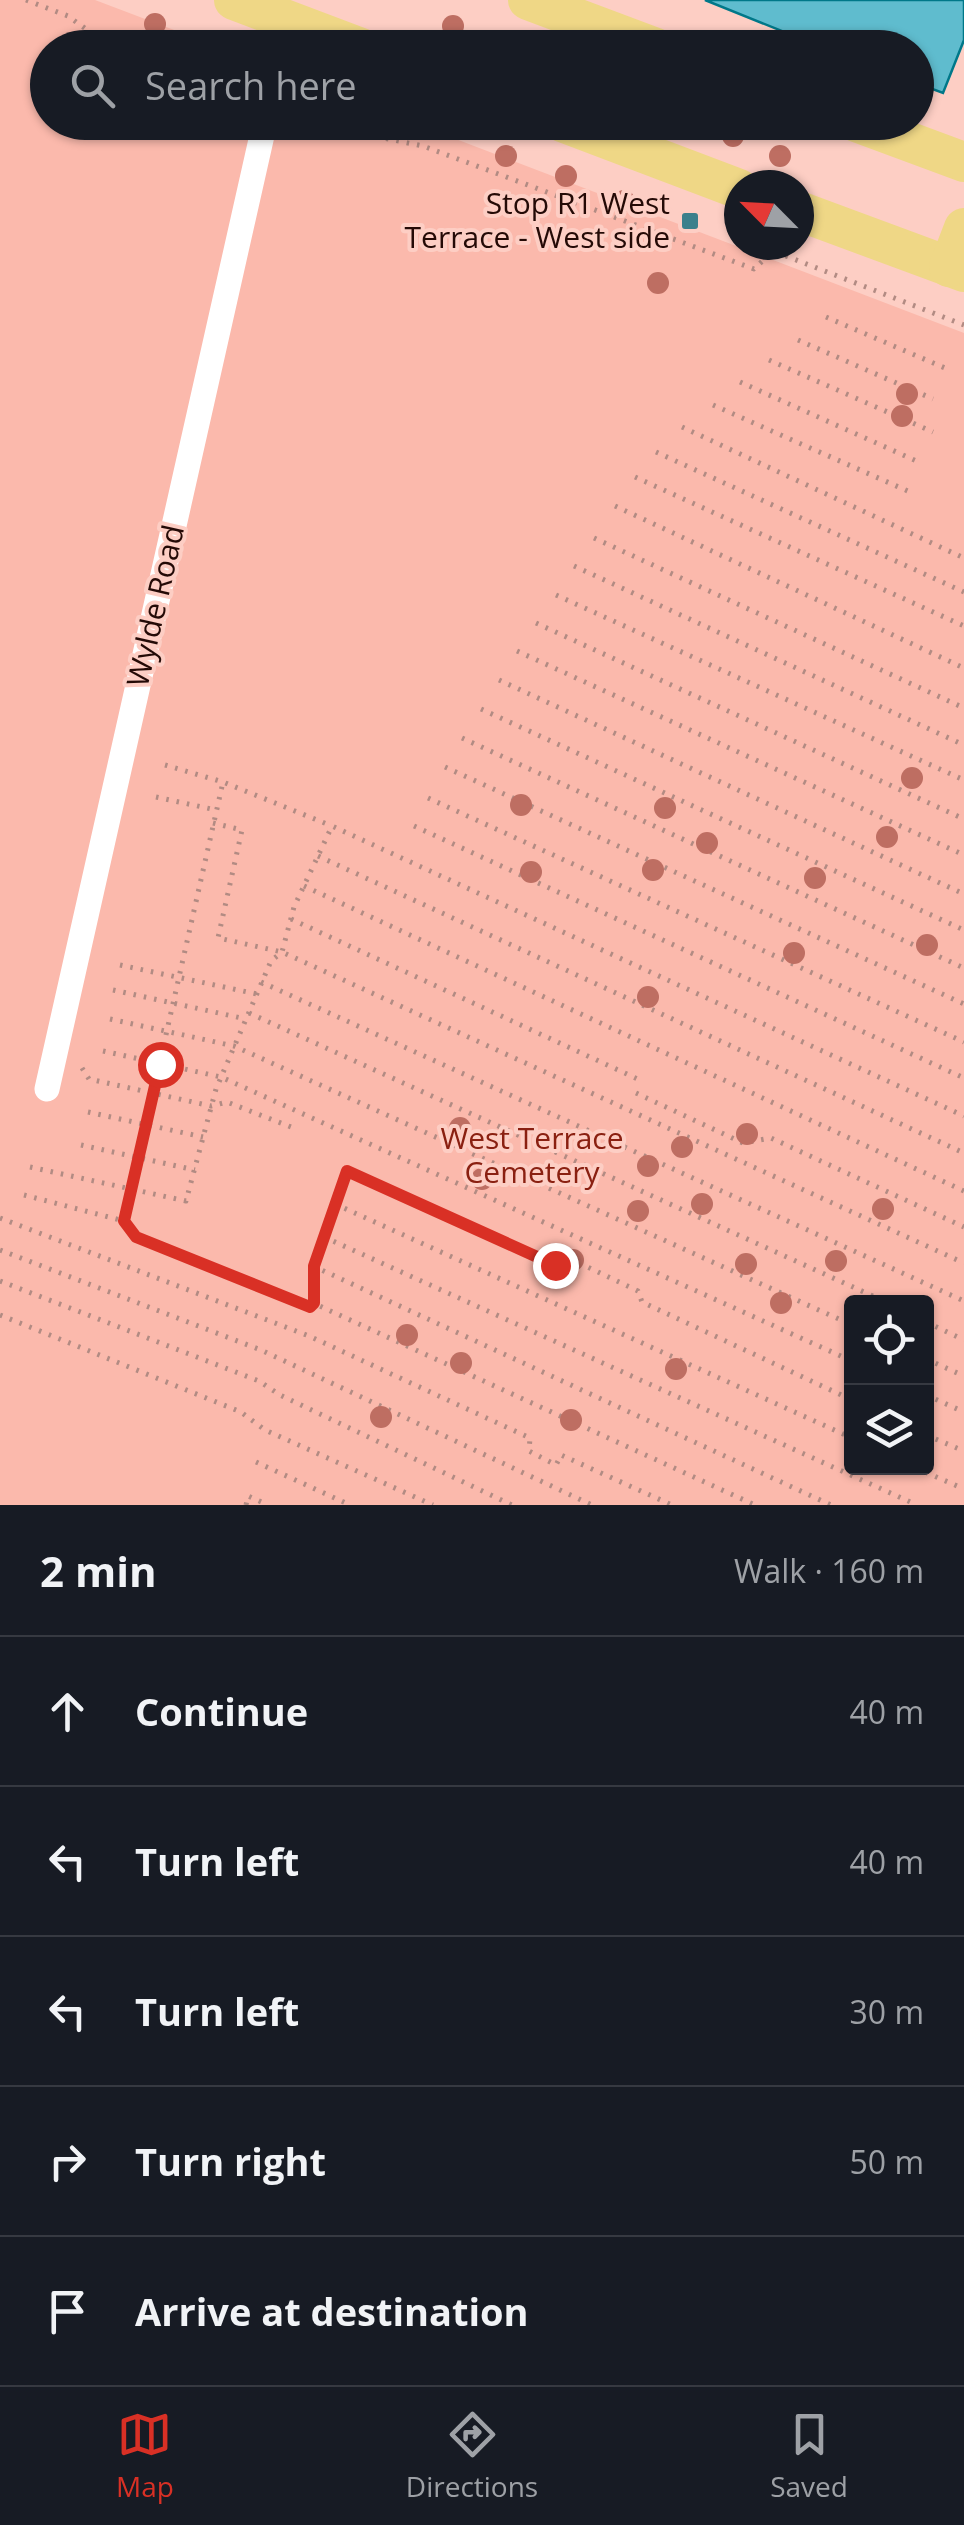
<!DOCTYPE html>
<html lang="en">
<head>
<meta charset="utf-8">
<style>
	:root { --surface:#171b24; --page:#242831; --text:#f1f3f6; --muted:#9ea1a6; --line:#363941; --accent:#d93025 }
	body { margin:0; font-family:"Open Sans",sans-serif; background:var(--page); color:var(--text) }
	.controls { position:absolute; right:30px; bottom:30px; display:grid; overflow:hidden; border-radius:10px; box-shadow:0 2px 8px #0004 }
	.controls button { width:90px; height:90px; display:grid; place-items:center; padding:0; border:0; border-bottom:2px solid var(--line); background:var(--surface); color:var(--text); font:50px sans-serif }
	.compass { position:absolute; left:724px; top:170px; width:90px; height:90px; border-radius:50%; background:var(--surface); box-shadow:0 2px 8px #0004; rotate:294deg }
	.stop { position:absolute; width:30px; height:30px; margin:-22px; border:8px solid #d93025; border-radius:50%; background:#fff }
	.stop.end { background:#d93025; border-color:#fff; box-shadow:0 2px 10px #0008 }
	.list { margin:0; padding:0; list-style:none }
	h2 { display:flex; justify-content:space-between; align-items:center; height:130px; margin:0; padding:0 40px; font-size:42px }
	h2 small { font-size:32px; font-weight:400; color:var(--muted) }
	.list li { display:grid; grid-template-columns:65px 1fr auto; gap:30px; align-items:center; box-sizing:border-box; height:150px; padding:0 40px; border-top:2px solid var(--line) }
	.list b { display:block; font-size:38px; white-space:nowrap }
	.list em { font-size:32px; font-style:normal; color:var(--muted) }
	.icon { flex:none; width:55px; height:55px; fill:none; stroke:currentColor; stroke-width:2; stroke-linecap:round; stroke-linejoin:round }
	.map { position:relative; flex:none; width:964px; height:1505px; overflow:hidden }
	.search { position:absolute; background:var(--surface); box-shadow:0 2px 8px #0004; left:30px; right:30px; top:30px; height:110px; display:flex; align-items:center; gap:25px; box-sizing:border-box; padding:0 35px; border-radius:55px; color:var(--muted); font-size:38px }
	.sheet { height:880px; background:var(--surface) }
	nav { display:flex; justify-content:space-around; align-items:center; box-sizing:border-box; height:140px; border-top:2px solid var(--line); background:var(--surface); font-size:28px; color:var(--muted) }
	nav a { display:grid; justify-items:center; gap:5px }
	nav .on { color:var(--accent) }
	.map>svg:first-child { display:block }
	.green { fill:#fbb9ac; fill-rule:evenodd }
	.building { fill:#5fbcce; stroke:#007889; stroke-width:2.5 }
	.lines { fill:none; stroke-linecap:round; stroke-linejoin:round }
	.path { stroke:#b28b83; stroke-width:5; stroke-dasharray:2.5 8; stroke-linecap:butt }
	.minor { stroke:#fff; stroke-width:25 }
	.primary { stroke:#efd786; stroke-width:40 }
	.tree { fill:#be6e62 }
	.route { stroke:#d93025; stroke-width:12 }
	.poi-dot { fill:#3a808c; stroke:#fdcec4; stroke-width:4 }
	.labels { text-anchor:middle; stroke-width:8; stroke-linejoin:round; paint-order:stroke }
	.poi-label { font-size:30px; fill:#240a06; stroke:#fdcec4; text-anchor:end }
	.street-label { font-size:30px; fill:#240a06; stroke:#fdcec4 }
	.park-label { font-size:30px; fill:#8a2011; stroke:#fdcec4 }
</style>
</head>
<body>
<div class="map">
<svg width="964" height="1505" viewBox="0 0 964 1505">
	<rect width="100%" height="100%" fill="#fdcec4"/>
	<path class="green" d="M0,0h95l124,47 -171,1v74l366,1 550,210v1172h-964zM852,1302h74v166h-74z"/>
	<path class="building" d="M705,0h259v40l-21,53 -27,-10v-35h-92z"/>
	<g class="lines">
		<g class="path">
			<path d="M26,0l42,16 44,32"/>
			<path d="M292,130l86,7 45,9 331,123 19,-18 191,74"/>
			<path d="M826,317l119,51"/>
			<path d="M798,340l135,59"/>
			<path d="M769,360l164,72"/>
			<path d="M740,382l181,81"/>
			<path d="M713,405l197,87"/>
			<path d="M682,427l282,131"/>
			<path d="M656,452l308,140"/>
			<path d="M635,477l329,149"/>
			<path d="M615,506l349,162"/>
			<path d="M594,538l370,170"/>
			<path d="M574,566l390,179"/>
			<path d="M556,595l408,185"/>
			<path d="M536,623l428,196"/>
			<path d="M517,651l447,204"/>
			<path d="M499,680l465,214"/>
			<path d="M481,709l483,221"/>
			<path d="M462,738l502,230"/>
			<path d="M165,765l58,17 109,44"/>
			<path d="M445,767l519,237"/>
			<path d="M156,797l60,13"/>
			<path d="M428,798l536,244"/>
			<path d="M213,823l29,7 -24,108 64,14 682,311"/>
			<path d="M414,826l550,252"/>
			<path d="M318,856l646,297"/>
			<path d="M304,886l660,305"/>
			<path d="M291,919l351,162"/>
			<path d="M120,965l137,29"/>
			<path d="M261,982l703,319"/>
			<path d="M113,990l133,29"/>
			<path d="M249,1013l637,289"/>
			<path d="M110,1019l124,27 618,279"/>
			<path d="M103,1051l118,26 631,284"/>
			<path d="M82,1068l7,11 122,27 16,-4 64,25"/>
			<path d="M636,1093l107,50 28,-5 193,89"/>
			<path d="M88,1112l115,25"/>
			<path d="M81,1145l114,25"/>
			<path d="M30,1167l156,34 30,-112 55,-128 11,-9 12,-45 38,-81 632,290"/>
			<path d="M24,1195l100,26 99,-439"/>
			<path d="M335,1204l517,234"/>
			<path d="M0,1218l309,118 221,102 -1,13 27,14 5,-10 111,50"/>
			<path d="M124,1221l12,16 174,70 3,-4 442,202"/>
			<path d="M324,1237l593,268"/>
			<path d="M0,1250l261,100 331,155"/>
			<path d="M560,1254l78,37 4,11 210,98"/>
			<path d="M313,1266l518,239"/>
			<path d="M0,1281l259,100 21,14 232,110"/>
			<path d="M313,1303v-37l34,-95 208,94"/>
			<path d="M0,1315l241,97 24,18 168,75"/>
			<path d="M926,1322l38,18"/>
			<path d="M926,1359l38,17"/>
			<path d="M926,1395l38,17"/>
			<path d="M926,1435l38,16"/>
			<path d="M256,1462l94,43"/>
			<path d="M916,1468l48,21"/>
			<path d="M246,1505l2,-9 20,9"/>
		</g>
		<path class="minor" d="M47,1089l218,-967"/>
		<g class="primary">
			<path d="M234,0l127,48"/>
			<path d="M528,0l128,48"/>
			<path d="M562,122l177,67"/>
			<path d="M856,122l108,40"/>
			<path d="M799,211l165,61"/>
			<path d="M949,267l15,-39"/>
		</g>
	</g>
	<g class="tree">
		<circle cx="155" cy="24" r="11"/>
		<circle cx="453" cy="26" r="11"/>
		<circle cx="733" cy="136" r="11"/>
		<circle cx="506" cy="156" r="11"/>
		<circle cx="780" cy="156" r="11"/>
		<circle cx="566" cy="176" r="11"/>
		<circle cx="624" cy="201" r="11"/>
		<circle cx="658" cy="283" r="11"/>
		<circle cx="907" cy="394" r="11"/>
		<circle cx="902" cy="416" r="11"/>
		<circle cx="912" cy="778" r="11"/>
		<circle cx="521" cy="805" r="11"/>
		<circle cx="665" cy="808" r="11"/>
		<circle cx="887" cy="837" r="11"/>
		<circle cx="707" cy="843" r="11"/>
		<circle cx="653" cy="870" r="11"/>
		<circle cx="531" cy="872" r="11"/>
		<circle cx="815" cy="878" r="11"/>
		<circle cx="927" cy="945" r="11"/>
		<circle cx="794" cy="953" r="11"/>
		<circle cx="648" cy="997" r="11"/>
		<circle cx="460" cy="1128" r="11"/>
		<circle cx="747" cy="1134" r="11"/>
		<circle cx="682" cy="1147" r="11"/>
		<circle cx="648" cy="1166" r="11"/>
		<circle cx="482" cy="1179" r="11"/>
		<circle cx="702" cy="1204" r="11"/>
		<circle cx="883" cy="1209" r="11"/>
		<circle cx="638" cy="1211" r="11"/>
		<circle cx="573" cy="1260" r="11"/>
		<circle cx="836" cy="1261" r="11"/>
		<circle cx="746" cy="1264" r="11"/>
		<circle cx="781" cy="1303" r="11"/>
		<circle cx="407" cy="1335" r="11"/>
		<circle cx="461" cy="1363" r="11"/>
		<circle cx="676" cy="1369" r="11"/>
		<circle cx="381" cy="1417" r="11"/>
		<circle cx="571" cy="1420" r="11"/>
	</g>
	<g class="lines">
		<path class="route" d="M160,1064l-36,157 12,16 174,70 4,-4v-37l33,-95 208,94"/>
	</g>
	<rect class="poi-dot" x="680" y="211" width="20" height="20" rx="5"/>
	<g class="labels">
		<g class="poi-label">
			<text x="670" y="214">Stop R1 West<tspan x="670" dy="34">Terrace - West side</tspan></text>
		</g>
		<g class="street-label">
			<text transform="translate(156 606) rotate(-77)" y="10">Wylde Road</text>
		</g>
		<g class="park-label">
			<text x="532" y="1149">West Terrace<tspan x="532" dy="34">Cemetery</tspan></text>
		</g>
	</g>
</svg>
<div class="controls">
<button><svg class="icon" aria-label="locate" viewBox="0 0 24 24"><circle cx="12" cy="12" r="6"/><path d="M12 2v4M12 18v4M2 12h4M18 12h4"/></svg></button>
<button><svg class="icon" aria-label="layers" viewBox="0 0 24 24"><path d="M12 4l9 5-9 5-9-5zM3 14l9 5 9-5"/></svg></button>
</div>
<svg class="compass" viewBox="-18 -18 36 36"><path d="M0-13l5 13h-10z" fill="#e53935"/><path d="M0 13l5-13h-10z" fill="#9ea1a6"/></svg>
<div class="stop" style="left:160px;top:1064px"></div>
<div class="stop end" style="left:555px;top:1265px"></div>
<div class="search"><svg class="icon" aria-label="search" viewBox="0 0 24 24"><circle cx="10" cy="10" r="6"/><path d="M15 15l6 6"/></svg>Search here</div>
</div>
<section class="sheet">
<h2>2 min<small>Walk · 160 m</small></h2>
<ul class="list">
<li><svg class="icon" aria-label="ahead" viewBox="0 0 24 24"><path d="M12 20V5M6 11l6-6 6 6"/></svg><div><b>Continue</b></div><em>40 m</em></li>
<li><svg class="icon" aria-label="left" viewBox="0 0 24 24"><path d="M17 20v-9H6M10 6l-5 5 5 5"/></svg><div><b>Turn left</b></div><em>40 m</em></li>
<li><svg class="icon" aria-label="left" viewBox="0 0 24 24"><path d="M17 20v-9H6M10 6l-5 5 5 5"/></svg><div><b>Turn left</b></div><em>30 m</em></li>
<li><svg class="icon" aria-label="right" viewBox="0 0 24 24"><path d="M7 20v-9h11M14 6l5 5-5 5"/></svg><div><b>Turn right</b></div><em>50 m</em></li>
<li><svg class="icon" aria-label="arrive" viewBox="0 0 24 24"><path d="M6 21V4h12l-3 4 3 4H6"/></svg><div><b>Arrive at destination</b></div></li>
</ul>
</section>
<nav>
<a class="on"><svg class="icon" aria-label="map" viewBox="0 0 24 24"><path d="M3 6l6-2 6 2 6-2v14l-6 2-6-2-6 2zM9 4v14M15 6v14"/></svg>Map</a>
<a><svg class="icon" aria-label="directions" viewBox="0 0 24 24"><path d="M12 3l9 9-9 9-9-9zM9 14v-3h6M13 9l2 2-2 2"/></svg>Directions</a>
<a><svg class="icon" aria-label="saved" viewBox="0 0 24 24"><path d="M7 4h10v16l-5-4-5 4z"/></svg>Saved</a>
</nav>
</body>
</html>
